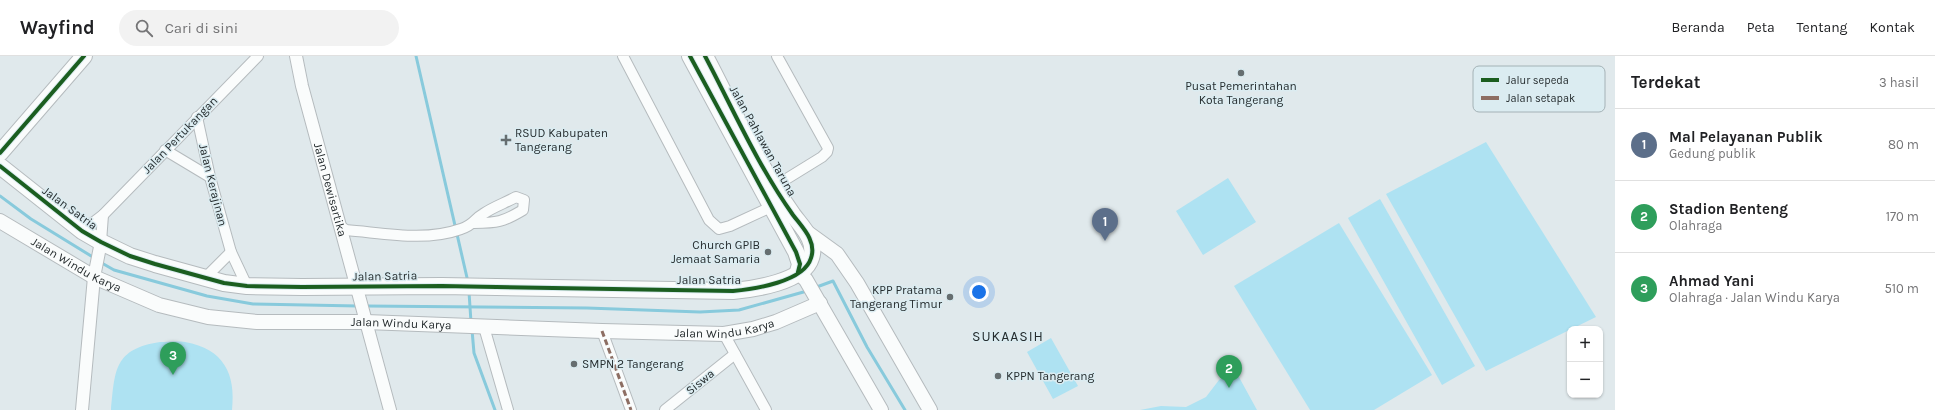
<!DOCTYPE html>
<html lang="id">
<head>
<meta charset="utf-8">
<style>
	:root { --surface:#fff; --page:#f2f2f2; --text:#202124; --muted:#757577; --line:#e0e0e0; --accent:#d93025 }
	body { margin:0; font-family:Karla,sans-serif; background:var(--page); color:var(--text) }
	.controls { position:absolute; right:12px; bottom:12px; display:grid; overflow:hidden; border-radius:8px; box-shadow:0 1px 3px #0004 }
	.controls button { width:36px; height:36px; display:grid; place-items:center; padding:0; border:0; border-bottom:1px solid var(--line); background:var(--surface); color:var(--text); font:20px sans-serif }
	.you { position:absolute; left:979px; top:236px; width:14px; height:14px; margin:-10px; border:3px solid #fff; border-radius:50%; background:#1a73e8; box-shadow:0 0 0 6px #1a73e833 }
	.badge { display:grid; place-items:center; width:26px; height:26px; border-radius:50%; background:var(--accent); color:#fff; font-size:13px; font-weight:700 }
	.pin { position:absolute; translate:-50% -33px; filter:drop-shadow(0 1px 2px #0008) }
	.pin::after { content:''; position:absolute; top:21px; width:14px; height:12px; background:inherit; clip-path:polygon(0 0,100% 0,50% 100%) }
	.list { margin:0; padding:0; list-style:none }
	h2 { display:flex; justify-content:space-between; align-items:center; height:52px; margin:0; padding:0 16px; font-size:17px }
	h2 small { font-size:13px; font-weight:400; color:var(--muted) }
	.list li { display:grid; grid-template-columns:26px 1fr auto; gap:12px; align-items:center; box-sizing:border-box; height:72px; padding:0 16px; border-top:1px solid var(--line) }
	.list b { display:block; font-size:15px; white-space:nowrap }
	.list p { margin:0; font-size:13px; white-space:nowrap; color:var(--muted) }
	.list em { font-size:13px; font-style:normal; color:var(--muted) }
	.icon { flex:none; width:22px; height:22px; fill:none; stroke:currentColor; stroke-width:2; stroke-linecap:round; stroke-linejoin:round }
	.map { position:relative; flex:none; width:1615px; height:354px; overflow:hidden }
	header { display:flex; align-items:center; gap:24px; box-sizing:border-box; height:56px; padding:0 20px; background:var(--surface); border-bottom:1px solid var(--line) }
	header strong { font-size:19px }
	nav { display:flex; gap:22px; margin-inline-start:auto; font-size:14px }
	.search { width:280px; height:36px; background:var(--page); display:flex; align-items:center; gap:10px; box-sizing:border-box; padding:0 14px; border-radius:22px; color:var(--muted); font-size:15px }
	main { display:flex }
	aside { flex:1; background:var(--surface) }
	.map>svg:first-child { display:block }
	.green { fill:#aee2f2 }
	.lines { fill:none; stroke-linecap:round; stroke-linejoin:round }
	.stream { stroke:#88cadc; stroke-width:3 }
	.minor-casing { stroke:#b5bbbe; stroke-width:12 }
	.tertiary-casing { stroke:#b5bbbe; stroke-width:14 }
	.secondary-casing { stroke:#b5bbbe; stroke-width:16 }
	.trunk-casing { stroke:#b5bbbe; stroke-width:18 }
	.minor { stroke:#fafcfc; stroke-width:10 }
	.tertiary { stroke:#fafcfc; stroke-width:12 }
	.secondary { stroke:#fafcfc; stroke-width:14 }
	.trunk { stroke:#fafcfc; stroke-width:16 }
	.quiet { stroke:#8d6e63; stroke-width:3; stroke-dasharray:6 3; stroke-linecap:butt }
	.cycleway-casing { stroke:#dbecf1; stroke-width:6 }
	.cycleway { stroke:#1b5e20; stroke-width:4 }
	.poi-dot { fill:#666e70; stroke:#dbecf1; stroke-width:1.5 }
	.labels { text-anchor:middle; stroke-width:3; stroke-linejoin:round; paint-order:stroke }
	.poi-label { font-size:12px; fill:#252c2e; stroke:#dbecf1; text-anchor:start }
	.street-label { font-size:12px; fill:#252c2e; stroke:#dbecf1 }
	.quarter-label { font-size:14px; letter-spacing:1px; fill:#252c2e; stroke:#dbecf1 }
	.key { fill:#dbecf1; stroke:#a4b2b6; stroke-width:1 }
	.key-label { font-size:11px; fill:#252c2e }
</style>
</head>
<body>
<header>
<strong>Wayfind</strong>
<div class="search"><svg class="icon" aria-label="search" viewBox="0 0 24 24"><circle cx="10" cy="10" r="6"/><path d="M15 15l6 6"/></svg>Cari di sini</div>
<nav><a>Beranda</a><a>Peta</a><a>Tentang</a><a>Kontak</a></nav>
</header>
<main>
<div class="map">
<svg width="1615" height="354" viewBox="0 0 1615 354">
	<rect width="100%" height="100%" fill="#e0e9ec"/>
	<g class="green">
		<path d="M1486,86l110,175 -110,54 -100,-177z"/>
		<path d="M1228,122l28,44 -53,33 -27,-44z"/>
		<path d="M1380,143l95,167 -33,19 -94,-167z"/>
		<path d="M1339,167l93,152 -58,35h-64l-76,-124z"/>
		<path d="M1051,282l27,48 -25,13 -26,-47z"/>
		<path d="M160,286c8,0 18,-1 25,0 39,7 51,32 47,68h-121c4,-40 3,-61 49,-68z"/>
		<path d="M1234,312l23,42h-117l21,-4 25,1 20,-10 13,-17z"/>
	</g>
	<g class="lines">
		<g class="stream">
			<path d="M416,0l52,226"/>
			<path d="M0,140l31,23 65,40"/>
			<path d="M100,206l14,8 93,26 46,8 105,2"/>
			<path d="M814,232l19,-7 34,66 38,63"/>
			<path d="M469,236l2,30"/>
			<path d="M366,250l221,2 113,4 39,-2 68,-19"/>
			<path d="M472,274l2,23 21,57"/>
		</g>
		<g class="minor-casing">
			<g id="minor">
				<path d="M623,0l86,164 10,9 11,-3 41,-19"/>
				<path d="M197,61l13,60 21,75 16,34"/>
				<path d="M165,94l45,27"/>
				<path d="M775,130l47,-29 5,-5 1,-4 -51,-92"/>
				<path d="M340,170l6,4c38,3 79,12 115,-1 13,-4 13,-10 22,-15 10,-7 22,-11 33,-17l8,3 -1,10c-20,12 -26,13 -49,13"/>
				<path d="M82,175l21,-16 155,-159"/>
				<path d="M101,186l2,-27"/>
				<path d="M205,222l26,-26"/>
				<path d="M484,271l24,83"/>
				<path d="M602,275l29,79"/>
				<path d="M724,278l42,76"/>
				<path d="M665,354l70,-56"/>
			</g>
		</g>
		<g class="tertiary-casing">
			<g id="tertiary">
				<path id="s1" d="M296,0l6,30 88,324"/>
				<path d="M82,354l12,-133 7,-35"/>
			</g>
		</g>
		<g class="secondary-casing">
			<g id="secondary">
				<path id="s2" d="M0,165l94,56 65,28 49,12 49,5h109l236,9 122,3 29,-5 23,-7 44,-19"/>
				<path d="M808,177l29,21 20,29 73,127"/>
				<path d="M798,216l8,8 75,130"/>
			</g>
		</g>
		<g class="trunk-casing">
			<g id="trunk">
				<path d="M690,0l106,196 4,12 -2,8"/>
				<path d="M0,97l84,-97"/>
				<path d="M0,110l82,65 19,11 29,14 25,8 69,19 23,3 55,1 140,-1 291,5c21,-2 71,-9 78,-33 6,-17 -9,-31 -18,-43 -35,-49 -60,-106 -88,-159"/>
			</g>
		</g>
		<use href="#minor" class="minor"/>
		<use href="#tertiary" class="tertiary"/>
		<use href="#secondary" class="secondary"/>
		<use href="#trunk" class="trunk"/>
		<path class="quiet" d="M602,275l29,79"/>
		<g class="cycleway-casing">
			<g id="cycleway">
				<path d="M690,0l106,196 4,12 -2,8"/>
				<path d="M0,97l84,-97"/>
				<path d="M0,110l82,65 19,11 29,14 25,8 69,19 23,3 55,1 140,-1 291,5c21,-2 71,-9 78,-33 6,-17 -9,-31 -18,-43 -35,-49 -60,-106 -88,-159"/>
			</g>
		</g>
		<use href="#cycleway" class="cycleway"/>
	</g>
	<g class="poi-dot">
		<circle cx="1241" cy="17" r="4"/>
		<path d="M504 78h4v4h4v4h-4v4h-4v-4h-4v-4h4z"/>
		<circle cx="768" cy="196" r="4"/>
		<circle cx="950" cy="241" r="4"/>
		<circle cx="574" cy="308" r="4"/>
		<circle cx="998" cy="320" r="4"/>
	</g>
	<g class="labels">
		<g class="poi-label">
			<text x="1241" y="34" text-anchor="middle">Pusat Pemerintahan<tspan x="1241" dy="14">Kota Tangerang</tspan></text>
			<text x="515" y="81">RSUD Kabupaten<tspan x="515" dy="14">Tangerang</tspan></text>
			<text x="760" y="193" text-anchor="end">Church GPIB<tspan x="760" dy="14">Jemaat Samaria</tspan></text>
			<text x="942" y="238" text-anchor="end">KPP Pratama<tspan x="942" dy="14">Tangerang Timur</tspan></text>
			<text x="582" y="312">SMPN 2 Tangerang</text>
			<text x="1006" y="324">KPPN Tangerang</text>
		</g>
		<g class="street-label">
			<text transform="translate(180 79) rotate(-46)" y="4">Jalan Pertukangan</text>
			<text transform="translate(763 85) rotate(61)" y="4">Jalan Pahlawan Taruna</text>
			<text transform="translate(213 129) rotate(76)" y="4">Jalan Kerajinan</text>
			<text dy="4" stroke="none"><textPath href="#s1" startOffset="138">Jalan Dewisartika</textPath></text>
			<text transform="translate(70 152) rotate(36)" y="4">Jalan Satria</text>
			<text dy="4" stroke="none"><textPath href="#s2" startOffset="88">Jalan Windu Karya</textPath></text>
			<text transform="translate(385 220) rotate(-1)" y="4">Jalan Satria</text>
			<text x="709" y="228">Jalan Satria</text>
			<text dy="4" stroke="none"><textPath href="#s2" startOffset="424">Jalan Windu Karya</textPath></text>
			<text dy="4" stroke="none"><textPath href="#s2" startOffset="748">Jalan Windu Karya</textPath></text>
			<text transform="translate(700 326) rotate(-39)" y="4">Siswa</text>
		</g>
		<g class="quarter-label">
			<text x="1008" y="285">SUKAASIH</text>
		</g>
	</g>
	<rect x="1473" y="10" width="132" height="46" rx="6" class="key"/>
	<rect x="1481" y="22" width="18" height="4" fill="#1b5e20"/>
	<rect x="1481" y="40" width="18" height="4" fill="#8d6e63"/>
	<g class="key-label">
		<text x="1506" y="28">Jalur sepeda</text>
		<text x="1506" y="46">Jalan setapak</text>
	</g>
</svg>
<div class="controls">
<button>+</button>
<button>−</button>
</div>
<div class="you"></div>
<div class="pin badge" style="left:1105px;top:185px;background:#5c6f8a">1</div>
<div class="pin badge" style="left:1229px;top:332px;background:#2e9e5b">2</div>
<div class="pin badge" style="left:173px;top:319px;background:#2e9e5b">3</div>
</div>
<aside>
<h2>Terdekat<small>3 hasil</small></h2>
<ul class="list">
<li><span class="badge" style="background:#5c6f8a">1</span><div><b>Mal Pelayanan Publik</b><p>Gedung publik</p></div><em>80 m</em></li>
<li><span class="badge" style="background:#2e9e5b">2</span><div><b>Stadion Benteng</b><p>Olahraga</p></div><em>170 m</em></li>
<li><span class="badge" style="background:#2e9e5b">3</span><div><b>Ahmad Yani</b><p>Olahraga · Jalan Windu Karya</p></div><em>510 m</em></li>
</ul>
</aside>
</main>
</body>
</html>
